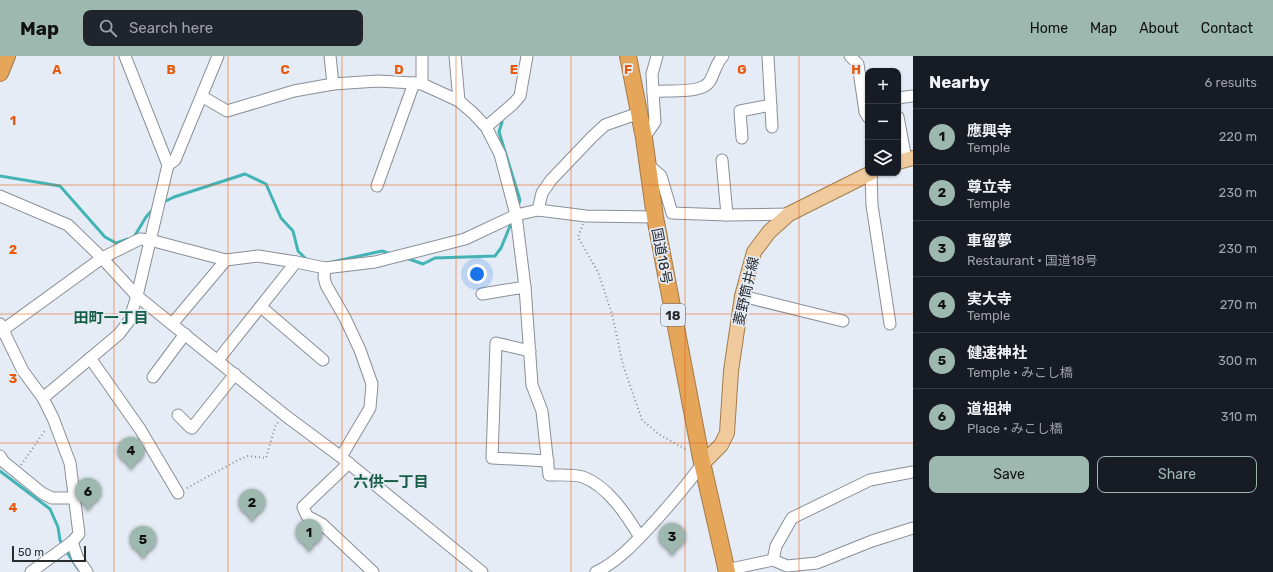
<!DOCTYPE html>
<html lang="en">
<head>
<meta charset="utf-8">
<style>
	:root { --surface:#171b24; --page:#20242c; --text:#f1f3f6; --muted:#9ea1a6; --line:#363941; --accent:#9db8af }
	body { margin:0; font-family:Rubik,"Noto Sans JP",sans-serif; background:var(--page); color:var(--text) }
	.controls { position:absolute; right:12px; top:12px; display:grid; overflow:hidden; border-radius:8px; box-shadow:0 1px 3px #0004 }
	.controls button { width:36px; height:36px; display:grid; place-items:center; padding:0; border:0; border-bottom:1px solid var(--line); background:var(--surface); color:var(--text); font:20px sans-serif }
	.scale { position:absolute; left:12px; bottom:10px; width:74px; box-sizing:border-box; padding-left:4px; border:2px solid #282a2e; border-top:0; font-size:11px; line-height:14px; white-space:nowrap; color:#282a2e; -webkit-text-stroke:3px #e5ecf6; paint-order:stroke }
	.you { position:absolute; left:477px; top:218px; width:14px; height:14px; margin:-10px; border:3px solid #fff; border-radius:50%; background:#1a73e8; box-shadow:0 0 0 6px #1a73e833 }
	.badge { display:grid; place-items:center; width:26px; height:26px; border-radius:50%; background:var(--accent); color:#111; font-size:13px; font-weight:700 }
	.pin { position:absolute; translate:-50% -33px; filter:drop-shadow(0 1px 2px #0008) }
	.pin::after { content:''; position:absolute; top:21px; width:14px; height:12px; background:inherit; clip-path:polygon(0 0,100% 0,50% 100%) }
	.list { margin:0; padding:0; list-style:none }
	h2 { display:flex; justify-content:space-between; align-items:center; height:52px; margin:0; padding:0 16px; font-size:17px }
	h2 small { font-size:13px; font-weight:400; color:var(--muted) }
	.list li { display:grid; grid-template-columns:26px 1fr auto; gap:12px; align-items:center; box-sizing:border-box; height:56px; padding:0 16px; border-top:1px solid var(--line) }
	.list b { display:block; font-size:15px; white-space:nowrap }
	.list p { margin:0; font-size:13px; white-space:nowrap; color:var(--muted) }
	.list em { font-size:13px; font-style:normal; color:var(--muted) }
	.actions { display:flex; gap:8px; padding:12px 16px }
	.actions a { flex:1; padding:9px 0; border:1px solid var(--accent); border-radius:8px; text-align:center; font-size:14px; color:var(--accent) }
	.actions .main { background:var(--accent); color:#111 }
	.icon { flex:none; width:22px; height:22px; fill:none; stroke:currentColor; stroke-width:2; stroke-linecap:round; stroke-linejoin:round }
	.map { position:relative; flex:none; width:913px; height:516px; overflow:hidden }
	header { display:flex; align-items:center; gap:24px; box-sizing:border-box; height:56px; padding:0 20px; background:var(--accent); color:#111 }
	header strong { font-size:19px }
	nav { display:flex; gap:22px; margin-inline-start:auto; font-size:14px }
	.search { width:280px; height:36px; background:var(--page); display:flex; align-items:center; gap:10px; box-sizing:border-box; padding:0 14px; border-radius:8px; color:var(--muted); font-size:15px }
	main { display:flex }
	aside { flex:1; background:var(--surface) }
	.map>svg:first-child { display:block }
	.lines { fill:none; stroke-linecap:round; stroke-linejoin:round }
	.stream { stroke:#43b4b6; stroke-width:3 }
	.minor-casing { stroke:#898e98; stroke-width:13 }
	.major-casing { stroke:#a37b4b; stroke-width:16 }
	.highway-casing { stroke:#a37b4b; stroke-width:18 }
	.path { stroke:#8a8e95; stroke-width:2; stroke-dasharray:1 3; stroke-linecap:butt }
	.minor { stroke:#fff; stroke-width:11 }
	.major { stroke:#efca9c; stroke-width:14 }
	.highway { stroke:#e5a65a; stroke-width:16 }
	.grid { fill:none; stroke:#e8590c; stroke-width:1; stroke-opacity:0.55 }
	.labels { text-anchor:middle; stroke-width:3.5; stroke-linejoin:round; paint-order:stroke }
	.shield { fill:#e5ecf6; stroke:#61646a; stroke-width:1 }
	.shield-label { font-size:13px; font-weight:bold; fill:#282a2e }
	.street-label { font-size:14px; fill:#282a2e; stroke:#e5ecf6 }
	.neighbourhood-label { font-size:15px; font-weight:bold; fill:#175e46; stroke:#e5ecf6 }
	.grid-label { font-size:13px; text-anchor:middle; font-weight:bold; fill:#e8590c; stroke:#e5ecf6; stroke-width:3.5; stroke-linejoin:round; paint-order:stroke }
</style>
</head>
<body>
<header>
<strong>Map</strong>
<div class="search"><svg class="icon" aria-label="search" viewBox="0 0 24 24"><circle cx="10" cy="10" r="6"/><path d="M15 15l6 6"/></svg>Search here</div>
<nav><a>Home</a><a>Map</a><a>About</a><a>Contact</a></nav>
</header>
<main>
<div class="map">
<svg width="913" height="516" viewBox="0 0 913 516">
	<rect width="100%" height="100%" fill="#e5ecf6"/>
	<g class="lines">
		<g class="stream">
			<path d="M502,66l-3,10 21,68 -2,6"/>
			<path d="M0,120l60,10 45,51 11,6 12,-4"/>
			<path d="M162,147l12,-6 71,-23 21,10 15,34 12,13 5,20 8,8 3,1"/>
			<path d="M134,181l12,-20 8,-9"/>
			<path d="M406,202l17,6 12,-6 60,-2 6,-8 11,-27"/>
			<path d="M332,206l50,-11 9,3"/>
			<path d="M0,415l50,38 8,18 2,13 3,6"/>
			<path d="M66,495l12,18"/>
		</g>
		<g class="minor-casing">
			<g id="minor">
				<path d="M330,0l3,28"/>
				<path d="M422,0v28"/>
				<path d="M455,0l4,45"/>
				<path d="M768,0l4,71"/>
				<path d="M850,0l8,8 7,48 3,5"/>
				<path d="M653,36l-1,-18 5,-18"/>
				<path d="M203,41l24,14 67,-20 39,-7 45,-3 36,2 8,1 37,17 14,12 13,14 14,27 16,61 9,72 7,98 10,26 7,64c9,0 26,-1 34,2 25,9 44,39 57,60"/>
				<path d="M898,42l15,-2"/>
				<path d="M898,61l8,42"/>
				<path d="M486,71l27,-23 7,-8 7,-40"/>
				<path d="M644,82l11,-16 -2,-30c15,-3 48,3 57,-11 5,-9 6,-18 13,-25"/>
				<path d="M742,82l-2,-27 31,-6"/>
				<path d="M722,104l5,55"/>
				<path d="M647,108l14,12 11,37 55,2 62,-1"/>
				<path d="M168,109l7,-5 43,-104"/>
				<path d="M871,117l1,32 18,119"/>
				<path d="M377,130l37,-103"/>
				<path d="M0,140l68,29 34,33 35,38 149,120 55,41 141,115"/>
				<path d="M538,154l4,-17 9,-13 41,-43 13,-12 34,-12"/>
				<path d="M325,212l-1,9 2,8 19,33 15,32 12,34 -2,24 -29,49"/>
				<path d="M482,238l43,-7"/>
				<path d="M742,240l101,25"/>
				<path d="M261,251l62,53"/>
				<path d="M0,268l23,47 20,27 10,20 17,45 9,71 -7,8 -41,30"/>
				<path d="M172,268l54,-64"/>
				<path d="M0,276l102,-74 38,-19 10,1 76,20 32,-4 38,6 29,6 50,-6 90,-23 51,-24 22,-5 48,6 69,1"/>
				<path d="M530,295l-34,-8 -4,115 56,3"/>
				<path d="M90,302l50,71 38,64"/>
				<path d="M218,304l78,-98"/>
				<path d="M153,321l32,-43"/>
				<path d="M43,342l76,-64 10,-13 8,-25 31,-131 -43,-109"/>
				<path d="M178,359l12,12 2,1 43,-54"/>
				<path d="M0,400l4,6 38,31 10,5h23"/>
				<path d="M349,407l-46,44 4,9 15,8 51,48"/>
				<path d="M72,486l6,17 9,13"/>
				<path d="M773,504l3,-14 16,-28 78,-38 43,-8"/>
				<path d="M726,514l47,-10 14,6 30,-3 55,-22 41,-13"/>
				<path d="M596,516c24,-11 43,-34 61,-53 16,-18 31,-35 45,-55"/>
			</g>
		</g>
		<g class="major-casing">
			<g id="major">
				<path d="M898,106l15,-4"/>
				<path d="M702,408l19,-19 6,-12 4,-62 11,-75 12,-44 15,-20 20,-18 82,-41"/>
			</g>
		</g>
		<g class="highway-casing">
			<g id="highway">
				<path d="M628,0l16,82 11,79 46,241 26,114"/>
				<path d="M0,17l7,-17"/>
			</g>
		</g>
		<g class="path">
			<path d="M583,168l-5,13 20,35 14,42 11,51 19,55 18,15 27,15"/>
			<path d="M21,409l25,-36"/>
			<path d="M187,432l51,-28 10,-4 18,2 10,-34 3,-2"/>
		</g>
		<use href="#minor" class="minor"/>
		<use href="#major" class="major"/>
		<use href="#highway" class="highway"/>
	</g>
	<path class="grid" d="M114,0v516M228,0v516M342,0v516M456,0v516M571,0v516M685,0v516M799,0v516M0,129h913M0,258h913M0,387h913"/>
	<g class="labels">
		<rect class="shield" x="661" y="248" width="24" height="22" rx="3"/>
		<g class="shield-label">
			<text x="673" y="264">18</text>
		</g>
		<g class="street-label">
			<text transform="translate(662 200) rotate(79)" y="5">国道18号</text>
			<text transform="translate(746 235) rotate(-77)" y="5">菱野筒井線</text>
		</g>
		<g class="neighbourhood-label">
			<text x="111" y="267">田町一丁目</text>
			<text x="391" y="431">六供一丁目</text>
		</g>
	</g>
	<g class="grid-label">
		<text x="57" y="18">A</text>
		<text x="171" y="18">B</text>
		<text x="285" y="18">C</text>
		<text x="399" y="18">D</text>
		<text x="514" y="18">E</text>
		<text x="628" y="18">F</text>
		<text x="742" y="18">G</text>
		<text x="856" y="18">H</text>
		<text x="13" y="69">1</text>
		<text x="13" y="198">2</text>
		<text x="13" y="327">3</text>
		<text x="13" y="456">4</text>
	</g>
</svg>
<div class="controls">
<button>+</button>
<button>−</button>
<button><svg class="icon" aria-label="layers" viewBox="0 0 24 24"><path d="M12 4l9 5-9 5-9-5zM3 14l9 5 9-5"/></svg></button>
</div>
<div class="scale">50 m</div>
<div class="you"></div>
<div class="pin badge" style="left:309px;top:496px">1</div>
<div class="pin badge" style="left:252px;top:466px">2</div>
<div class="pin badge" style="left:672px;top:500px">3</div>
<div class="pin badge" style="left:131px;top:414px">4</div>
<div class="pin badge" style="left:143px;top:503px">5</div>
<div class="pin badge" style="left:88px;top:455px">6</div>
</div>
<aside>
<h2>Nearby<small>6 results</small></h2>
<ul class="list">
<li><span class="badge">1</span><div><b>應興寺</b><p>Temple</p></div><em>220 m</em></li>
<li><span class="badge">2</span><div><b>尊立寺</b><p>Temple</p></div><em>230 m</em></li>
<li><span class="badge">3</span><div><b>車留夢</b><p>Restaurant · 国道18号</p></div><em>230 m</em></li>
<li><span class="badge">4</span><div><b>実大寺</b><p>Temple</p></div><em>270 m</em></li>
<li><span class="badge">5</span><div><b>健速神社</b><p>Temple · みこし橋</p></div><em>300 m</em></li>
<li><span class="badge">6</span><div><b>道祖神</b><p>Place · みこし橋</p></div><em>310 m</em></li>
</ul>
<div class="actions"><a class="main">Save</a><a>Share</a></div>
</aside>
</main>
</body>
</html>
